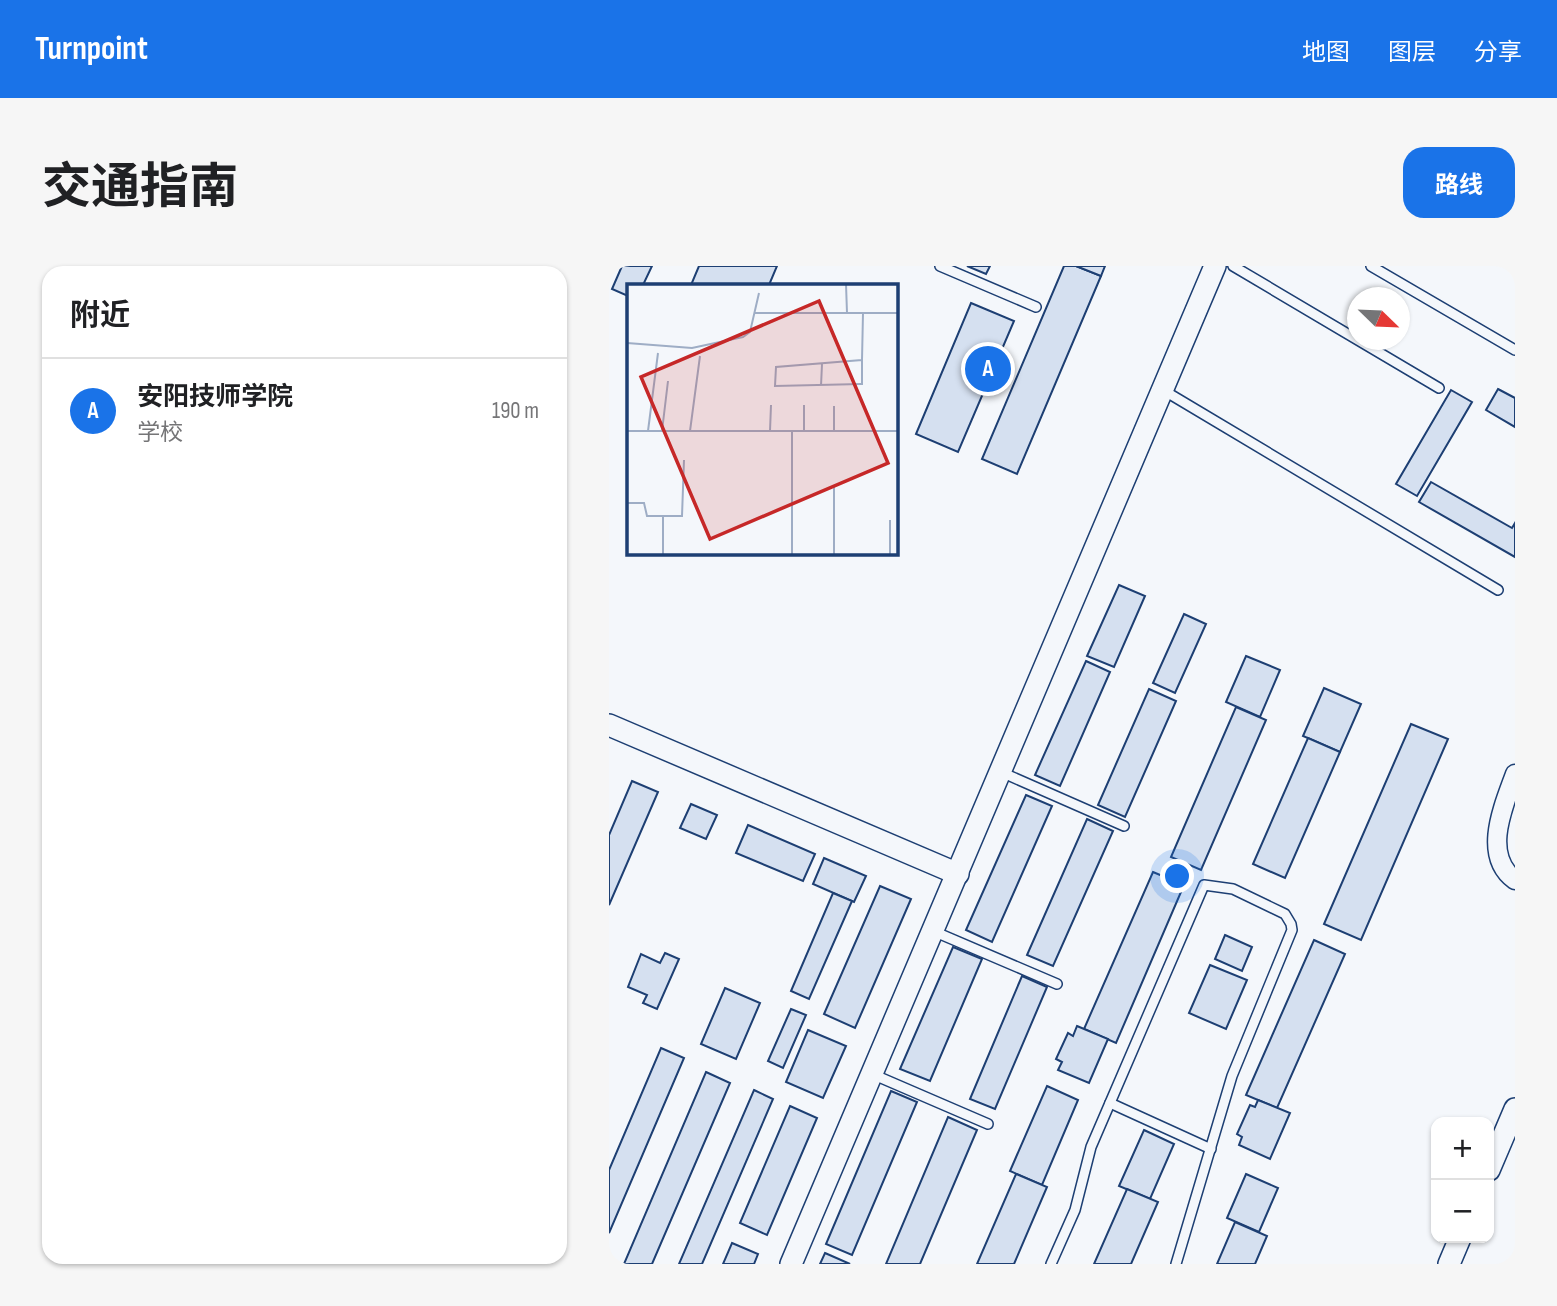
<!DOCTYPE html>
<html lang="zh">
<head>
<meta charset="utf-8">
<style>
	:root { --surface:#fff; --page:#f6f6f6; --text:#202124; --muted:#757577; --line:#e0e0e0; --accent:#1a73e8 }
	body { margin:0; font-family:"Sofia Sans Condensed","Noto Sans SC",sans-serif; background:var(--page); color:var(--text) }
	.controls { position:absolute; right:21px; bottom:21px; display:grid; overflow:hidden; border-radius:14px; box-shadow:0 2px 5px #0004 }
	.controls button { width:63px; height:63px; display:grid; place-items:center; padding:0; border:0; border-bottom:2px solid var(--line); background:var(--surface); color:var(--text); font:35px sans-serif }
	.compass { position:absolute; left:738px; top:21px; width:63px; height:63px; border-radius:50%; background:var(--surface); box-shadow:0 2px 5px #0004; rotate:113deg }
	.you { position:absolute; left:569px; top:611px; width:24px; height:24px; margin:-18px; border:5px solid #fff; border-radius:50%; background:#1a73e8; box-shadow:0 0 0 10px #1a73e833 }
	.badge { display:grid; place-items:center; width:46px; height:46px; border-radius:50%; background:var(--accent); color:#fff; font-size:23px; font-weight:700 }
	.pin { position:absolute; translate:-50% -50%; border:4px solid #fff; box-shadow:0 2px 7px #0006 }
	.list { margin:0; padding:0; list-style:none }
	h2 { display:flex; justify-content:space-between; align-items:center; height:91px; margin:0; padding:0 28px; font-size:30px }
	h2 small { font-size:23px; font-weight:400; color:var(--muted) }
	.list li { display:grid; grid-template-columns:46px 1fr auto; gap:21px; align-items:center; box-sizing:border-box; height:105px; padding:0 28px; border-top:2px solid var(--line) }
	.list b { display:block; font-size:26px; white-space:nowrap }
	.list p { margin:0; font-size:23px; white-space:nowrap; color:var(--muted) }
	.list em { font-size:23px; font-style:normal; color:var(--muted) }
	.map { position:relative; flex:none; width:906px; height:998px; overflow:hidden; border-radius:21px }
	header { display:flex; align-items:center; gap:42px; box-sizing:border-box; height:98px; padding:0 35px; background:var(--accent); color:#fff }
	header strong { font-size:33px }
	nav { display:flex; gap:38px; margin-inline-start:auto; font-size:24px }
	.intro { display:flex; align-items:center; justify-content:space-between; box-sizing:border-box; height:168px; padding:0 42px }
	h1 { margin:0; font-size:49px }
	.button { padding:18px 32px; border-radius:21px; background:var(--accent); color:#fff; font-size:24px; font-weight:700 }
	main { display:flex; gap:42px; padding:0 42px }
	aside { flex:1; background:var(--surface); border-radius:21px; box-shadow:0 2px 5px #0004 }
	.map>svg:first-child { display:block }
	.building { fill:#d5e0f0; stroke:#1d3f73; stroke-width:2 }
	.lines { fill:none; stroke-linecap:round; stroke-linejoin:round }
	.service-casing { stroke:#1d3f73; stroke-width:12 }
	.minor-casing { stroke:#1d3f73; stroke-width:21 }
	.tertiary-casing { stroke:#1d3f73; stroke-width:24 }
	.service { stroke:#f4f7fb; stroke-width:9 }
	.minor { stroke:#f4f7fb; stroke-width:18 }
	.tertiary { stroke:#f4f7fb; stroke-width:21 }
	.inset-road { fill:none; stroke:#9eadc5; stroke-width:2 }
	.view { fill:#c62828; fill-opacity:0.15; stroke:#c62828; stroke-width:3.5 }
	.inset-edge { fill:none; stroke:#1d3f73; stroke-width:3.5 }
</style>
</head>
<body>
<header>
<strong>Turnpoint</strong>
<nav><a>地图</a><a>图层</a><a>分享</a></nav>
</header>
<div class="intro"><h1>交通指南</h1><a class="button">路线</a></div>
<main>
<aside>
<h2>附近<small></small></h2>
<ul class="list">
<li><span class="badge">A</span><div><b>安阳技师学院</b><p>学校</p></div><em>190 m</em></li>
</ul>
</aside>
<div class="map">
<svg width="906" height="998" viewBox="0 0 906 998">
	<rect width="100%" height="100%" fill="#f4f7fb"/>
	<g class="building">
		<path d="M13,0h30l-9,19h-15v11l-16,-7z"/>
		<path d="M90,0h78l-8,19h-78z"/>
		<path d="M358,0h23l-4,8z"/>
		<path d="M455,0h12l25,10 -84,198 -35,-15z"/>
		<path d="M467,0h29l-4,10z"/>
		<path d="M362,37l43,18 -56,131 -42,-18z"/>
		<path d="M889,123l17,9v29l-29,-17z"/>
		<path d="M842,124l21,12 -55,94 -21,-12z"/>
		<path d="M822,216l81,46 3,-5v34l-96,-55z"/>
		<path d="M510,319l26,11 -31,71 -27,-11z"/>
		<path d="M575,348l22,10 -31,69 -22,-10z"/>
		<path d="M637,390l34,14 -20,47 -34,-15z"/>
		<path d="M477,395l24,11 -50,114 -25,-11z"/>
		<path d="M715,422l37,16 -21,48 -37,-16z"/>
		<path d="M540,423l27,12 -51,116 -27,-12z"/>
		<path d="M627,441l30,13 -65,150 -30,-13z"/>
		<path d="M802,458l37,15 -87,201 -37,-16z"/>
		<path d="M699,472l32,14 -55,126 -32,-14z"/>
		<path d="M23,515l26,11 -49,113v-70z"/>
		<path d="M417,529l26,11 -60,136 -26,-12z"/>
		<path d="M82,538l26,11 -11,24 -26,-11z"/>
		<path d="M478,553l26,12 -60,135 -26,-11z"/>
		<path d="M139,559l67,29 -12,27 -67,-28z"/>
		<path d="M215,592l42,18 -12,26 -41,-18z"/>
		<path d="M544,606l31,13 -68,158 -32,-14z"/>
		<path d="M271,620l31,13 -56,129 -31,-14z"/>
		<path d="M224,627l19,8 -43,98 -18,-8z"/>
		<path d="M616,669l27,12 -10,24 -27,-12z"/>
		<path d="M705,674l31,14 -68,154 -31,-13z"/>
		<path d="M344,681l29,12 -52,122 -30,-12z"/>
		<path d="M56,687l14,6 -22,50 -14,-6 4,-8 -19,-8 13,-33 19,9z"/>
		<path d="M601,699l37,15 -21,49 -37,-16z"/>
		<path d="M413,710l25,11 -52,122 -25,-10z"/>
		<path d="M116,722l35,15 -24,56 -35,-15z"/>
		<path d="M182,743l15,6 -23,53 -15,-7z"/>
		<path d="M468,760l31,13 -19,44 -31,-13 4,-8 -6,-3 12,-26 5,3z"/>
		<path d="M199,764l38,16 -23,52 -37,-16z"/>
		<path d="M52,782l23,10 -75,175v-63z"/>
		<path d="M97,806l24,11 -78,181h-28z"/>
		<path d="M438,820l31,14 -36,85 -32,-14z"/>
		<path d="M145,824l19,9 -71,165h-23z"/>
		<path d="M282,825l26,11 -65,153 -26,-11z"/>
		<path d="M649,834l32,13 -20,46 -31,-14 3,-8 -5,-3 13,-29 5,2z"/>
		<path d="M181,840l27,12 -50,117 -27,-12z"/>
		<path d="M339,851l29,13 -57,134h-34z"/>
		<path d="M535,864l30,14 -24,55 -31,-13z"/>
		<path d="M407,908l31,13 -33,77h-37z"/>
		<path d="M637,908l32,14 -19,44 -32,-14z"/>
		<path d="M518,923l31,13 -27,62h-37z"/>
		<path d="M626,956l32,14 -12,28h-38z"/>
		<path d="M123,977l26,11 -4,10h-31z"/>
		<path d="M216,987l25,11h-30z"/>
	</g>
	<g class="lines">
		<g class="service-casing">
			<g id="service">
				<path d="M331,0l96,41"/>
				<path d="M624,0l206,122"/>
				<path d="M762,0l144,84"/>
				<path d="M554,124l335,200"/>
				<path d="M392,506l123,54"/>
				<path d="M324,665l124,53"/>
				<path d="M263,808l116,50"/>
				<path d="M501,837l101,46"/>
				<path d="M442,998l24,-54 16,-63 113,-262 29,4 52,25 6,10 1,6 -60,146 -56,188"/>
			</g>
		</g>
		<g class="minor-casing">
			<path id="minor" d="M906,508c-11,31 -34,81 0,106"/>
		</g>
		<g class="tertiary-casing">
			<g id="tertiary">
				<path d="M0,459l349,149"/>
				<path d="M880,904l26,-61"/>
				<path d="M182,998l424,-998"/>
				<path d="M840,998l11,-26"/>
			</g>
		</g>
		<use href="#service" class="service"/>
		<use href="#minor" class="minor"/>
		<use href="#tertiary" class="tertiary"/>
	</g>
	<g transform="translate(18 18)">
		<rect width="271" height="271" fill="#f4f7fb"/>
		<path class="inset-road" d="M219,0l1,29M128,29h144M0,59l65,5 51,-11 7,-5 9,-39M235,76l-86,7 -1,19 86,-2h1v-24l1,-47M194,102l1,-22M0,147h272M21,147l10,-78M35,147l6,-50M63,147l10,-75M143,147l1,-26M177,147v-26M207,147v-25M0,219h17l3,13h35l2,-56M36,233v38M165,271v-124M207,271v-68M263,271v-35"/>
		<path class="view" d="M192,17l69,162 -178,76 -69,-162z"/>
		<rect width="271" height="271" class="inset-edge"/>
	</g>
</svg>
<div class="controls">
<button>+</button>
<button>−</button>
</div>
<svg class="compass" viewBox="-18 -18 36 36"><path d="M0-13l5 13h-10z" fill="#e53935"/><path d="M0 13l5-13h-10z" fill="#757577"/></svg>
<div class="you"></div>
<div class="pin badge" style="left:379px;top:103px">A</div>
</div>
</main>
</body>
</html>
